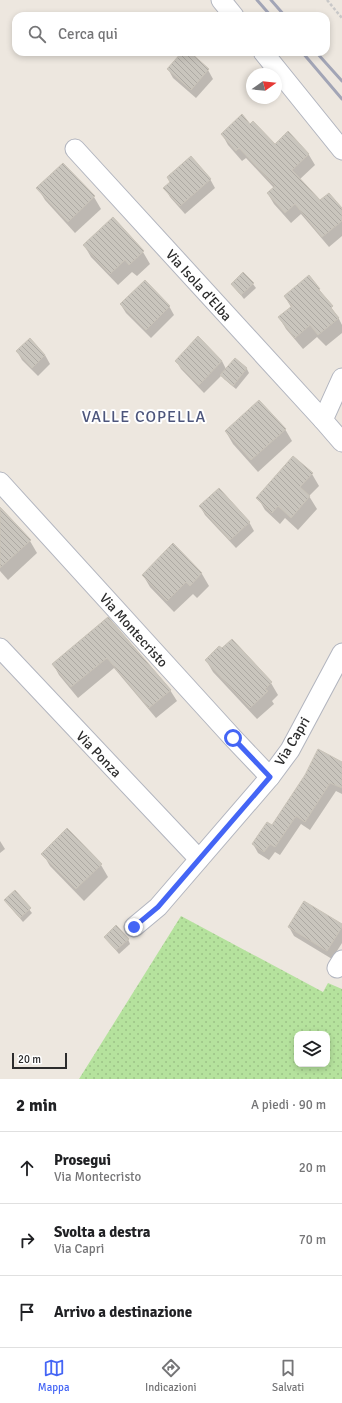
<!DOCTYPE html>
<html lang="it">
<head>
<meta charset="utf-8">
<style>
	:root { --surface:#fff; --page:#f2f2f2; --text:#202124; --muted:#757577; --line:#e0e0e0; --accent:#4465f5 }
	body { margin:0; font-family:Signika,sans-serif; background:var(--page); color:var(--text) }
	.controls { position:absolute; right:12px; bottom:12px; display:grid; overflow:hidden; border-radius:8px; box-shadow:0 2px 6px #0003 }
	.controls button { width:36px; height:36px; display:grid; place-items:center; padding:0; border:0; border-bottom:1px solid var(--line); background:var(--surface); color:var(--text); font:20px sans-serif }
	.compass { position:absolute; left:246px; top:68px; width:36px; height:36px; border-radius:50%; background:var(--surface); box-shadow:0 2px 6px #0003; rotate:75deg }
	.scale { position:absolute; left:12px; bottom:10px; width:55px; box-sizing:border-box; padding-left:4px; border:2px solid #2c2c2c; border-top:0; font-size:11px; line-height:14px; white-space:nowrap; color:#2c2c2c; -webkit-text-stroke:3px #fff; paint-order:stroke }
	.stop { position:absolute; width:12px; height:12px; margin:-9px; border:3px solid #4465f5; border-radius:50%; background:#fff }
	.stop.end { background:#4465f5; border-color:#fff; box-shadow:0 1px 4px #0008 }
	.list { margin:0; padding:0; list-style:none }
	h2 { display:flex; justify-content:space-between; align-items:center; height:52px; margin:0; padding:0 16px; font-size:17px }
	h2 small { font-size:13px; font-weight:400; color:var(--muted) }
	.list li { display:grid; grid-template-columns:26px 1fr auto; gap:12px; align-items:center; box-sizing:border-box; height:72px; padding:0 16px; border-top:1px solid var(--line) }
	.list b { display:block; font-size:15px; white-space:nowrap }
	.list p { margin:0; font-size:13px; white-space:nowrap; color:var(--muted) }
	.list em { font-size:13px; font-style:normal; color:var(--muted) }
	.icon { flex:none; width:22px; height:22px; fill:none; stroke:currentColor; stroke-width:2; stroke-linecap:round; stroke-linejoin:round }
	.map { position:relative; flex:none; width:342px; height:1079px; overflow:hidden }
	.search { position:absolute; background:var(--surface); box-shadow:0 2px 6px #0003; left:12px; right:12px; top:12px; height:44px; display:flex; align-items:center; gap:10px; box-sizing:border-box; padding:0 14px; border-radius:12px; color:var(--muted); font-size:15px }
	.sheet { height:268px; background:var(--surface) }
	nav { display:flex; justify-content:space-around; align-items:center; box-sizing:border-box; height:56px; border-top:1px solid var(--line); background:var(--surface); font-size:11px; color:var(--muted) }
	nav a { display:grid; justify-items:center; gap:2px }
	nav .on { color:var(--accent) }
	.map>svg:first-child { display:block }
	.grass { fill:url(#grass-dots); fill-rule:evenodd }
	.shadow { fill:#0003 }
	.building { fill:url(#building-back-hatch); stroke:#c9c3b8 }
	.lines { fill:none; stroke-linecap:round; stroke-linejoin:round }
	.street-casing { stroke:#b2b5bf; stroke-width:21 }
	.path { stroke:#c8c8c8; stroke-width:2.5; stroke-dasharray:3 2; stroke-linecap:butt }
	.street { stroke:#fff; stroke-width:19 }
	.rail { stroke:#a2a5b6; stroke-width:3 }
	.route { stroke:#4465f5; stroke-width:5 }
	.labels { text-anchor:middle; stroke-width:4; stroke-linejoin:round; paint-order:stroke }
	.street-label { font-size:14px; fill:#2c2c2c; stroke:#fff }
	.quarter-label { font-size:16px; letter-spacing:1px; fill:#4d567c; stroke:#fff }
</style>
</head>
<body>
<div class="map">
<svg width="342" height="1079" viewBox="0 0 342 1079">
	<defs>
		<pattern id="grass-dots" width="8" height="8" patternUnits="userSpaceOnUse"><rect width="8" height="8" fill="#b5e29d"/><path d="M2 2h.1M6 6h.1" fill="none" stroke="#9cc287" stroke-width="1.8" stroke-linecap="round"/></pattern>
		<pattern id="building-back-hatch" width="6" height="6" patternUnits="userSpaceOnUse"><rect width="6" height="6" fill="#c9c5bd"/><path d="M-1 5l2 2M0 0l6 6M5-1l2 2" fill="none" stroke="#ada9a3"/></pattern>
	</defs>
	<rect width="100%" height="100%" fill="#ede7df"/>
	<path class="grass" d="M181,916l142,76 5,-9 14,6v90h-263zM297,1034h30v30h-30z"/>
	<g class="shadow">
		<path d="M183,52h5l20,18 5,9 -17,19 -23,-20 -5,-9z"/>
		<path d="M250,125l25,20 13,-12 21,22 6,10 -16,15 21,22 22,7v27l-13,11 -28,-33 -10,9 -17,-19 -6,-10 6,-6 -28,-30 -4,3 -14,-16 -6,-11z"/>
		<path d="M210,179l5,9 -30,26 -15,-17 -5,-9z"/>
		<path d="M38,188l56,9 7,12 -26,24 -30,-33z"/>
		<path d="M84,245l59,7 7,12 -13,12 -5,-4 -14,13 -27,-28z"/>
		<path d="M232,284h21l3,4 -12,11z"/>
		<path d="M319,289l20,30 3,6v8l-16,13 -9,-9 -14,12 -17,-20 -7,-12 12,-10 -6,-10z"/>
		<path d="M121,305l48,1 5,9 -23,23 -25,-25z"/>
		<path d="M17,351l28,4 5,9 -12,12 -16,-16z"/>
		<path d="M235,359l12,10 2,4 -13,16 -12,-10 -2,-4 -18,18 -23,-24 -5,-8h46l4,8z"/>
		<path d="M285,429l7,12 -34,31 -25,-28 -7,-12z"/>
		<path d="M312,474l7,12 -10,10 8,13 -19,21 -13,-12 -5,6 -15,-14 -7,-12z"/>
		<path d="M200,506l49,16 5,9 -18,17 -31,-33z"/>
		<path d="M0,508l30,33 7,12 -29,27 -8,-9z"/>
		<path d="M173,545l29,29 7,12 -12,12 -4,-4 -19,18 -24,-25 -7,-12z"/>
		<path d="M107,618l63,72 7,11 -21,17 -42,-50 -36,30 -19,-23 -6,-11z"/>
		<path d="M231,641l40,42 7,12 -6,6 2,3 -17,15 -44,-47 -7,-12 16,-10z"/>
		<path d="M342,763v31l-6,-3 -26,39 -9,-6 -21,31 -5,-3 -6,8 -11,-7 -5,-9z"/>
		<path d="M0,841l5,8 -5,4z"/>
		<path d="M43,854l58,11 7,12 -24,24 -34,-35z"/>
		<path d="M15,892l17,21 -9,9 -15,-18z"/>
		<path d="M342,925v18l-10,16 -38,-23 -5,-9z"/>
		<path d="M105,937l23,2 2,5 -11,10z"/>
	</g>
	<g class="building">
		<path d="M182,52h8l19,17 -18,21 -24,-21z"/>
		<path d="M242,114l8,10 3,-3 22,23 13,-13 21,23 -17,16 28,30 9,-7 13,15v13l-20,16 -27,-33 -10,9 -18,-20 8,-7 -36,-38 -3,3 -15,-17z"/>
		<path d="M191,156l20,23 -31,27 -17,-18 7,-6 -3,-5z"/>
		<path d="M63,163l32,33 -27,26 -32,-34z"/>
		<path d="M113,217l31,34 -15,14 -4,-5 -15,14 -27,-29z"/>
		<path d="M243,272l11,11 -13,12 -10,-11z"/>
		<path d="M309,275l11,14 -1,1 14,16 -2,2 8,10 -21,17 -8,-10 -15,13 -17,-21 14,-11 -8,-10z"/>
		<path d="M145,280l25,26 -24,24 -26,-26z"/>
		<path d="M198,336l24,25 -23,24 -24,-24z"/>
		<path d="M30,338l15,17 -13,13 -16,-17z"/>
		<path d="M235,358l12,10 -14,18 -13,-11z"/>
		<path d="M259,400l27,29 -35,31 -26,-29z"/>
		<path d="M293,456l20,17 -13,14 10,9 -19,22 -13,-12 -6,7 -16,-15z"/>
		<path d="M219,488l31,34 -20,18 -31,-34z"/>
		<path d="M0,507l31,33 -31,28z"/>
		<path d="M173,543l29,30 -12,13 -4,-4 -19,19 -25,-26z"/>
		<path d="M108,617l63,73 -22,18 -42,-50 -36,29 -19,-23z"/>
		<path d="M232,639l40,43 -7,7 3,2 -18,17 -45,-48 14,-14 3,2z"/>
		<path d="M318,749l24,13v26l-12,-5 -25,39 -9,-6 -21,31 -5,-3 -6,8 -12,-8 15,-22 5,3 33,-50z"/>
		<path d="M67,828l35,36 -26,25 -35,-35z"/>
		<path d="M15,890l16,18 -11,10 -16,-18z"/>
		<path d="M304,901l38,23v3l-15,24 -39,-24z"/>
		<path d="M116,925l13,14 -13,11 -12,-13z"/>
	</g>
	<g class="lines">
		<g class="street-casing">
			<g id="street">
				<path d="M221,0l13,16"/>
				<path d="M263,52l79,98"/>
				<path d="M75,149l248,271"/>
				<path d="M342,378l-19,42 19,22"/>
				<path d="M0,482l233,256 37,39"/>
				<path d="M0,648l199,211"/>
				<path d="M134,927l24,-20 112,-130 20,-27 52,-97"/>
				<path d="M337,968l5,-8"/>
			</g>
		</g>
		<path class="path" d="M327,0l15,18"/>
		<use href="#street" class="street"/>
		<g class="rail">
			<path d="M257,0l14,16"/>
			<path d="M271,0l14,16"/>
			<path d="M302,52l40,47"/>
			<path d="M316,52l26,29"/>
		</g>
	</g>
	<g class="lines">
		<path class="route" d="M134,927l24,-20 112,-130 -37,-39"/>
	</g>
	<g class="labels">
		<g class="street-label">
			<text transform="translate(199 285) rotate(48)" y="5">Via Isola d'Elba</text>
			<text transform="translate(134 630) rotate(48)" y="5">Via Montecristo</text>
			<text transform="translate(292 741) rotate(-59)" y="5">Via Capri</text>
			<text transform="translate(99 754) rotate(46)" y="5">Via Ponza</text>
		</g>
		<g class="quarter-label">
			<text x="144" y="422">VALLE COPELLA</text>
		</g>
	</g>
</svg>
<div class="controls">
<button><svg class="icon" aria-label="layers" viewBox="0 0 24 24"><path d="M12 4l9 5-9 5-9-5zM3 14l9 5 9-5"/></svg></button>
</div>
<svg class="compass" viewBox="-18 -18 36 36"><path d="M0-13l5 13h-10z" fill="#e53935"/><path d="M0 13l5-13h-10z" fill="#757577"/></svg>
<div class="scale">20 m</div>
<div class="stop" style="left:233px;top:738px"></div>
<div class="stop end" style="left:134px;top:927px"></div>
<div class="search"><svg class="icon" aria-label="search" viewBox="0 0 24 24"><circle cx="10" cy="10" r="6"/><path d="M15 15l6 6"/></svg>Cerca qui</div>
</div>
<section class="sheet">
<h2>2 min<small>A piedi · 90 m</small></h2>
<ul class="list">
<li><svg class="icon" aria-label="ahead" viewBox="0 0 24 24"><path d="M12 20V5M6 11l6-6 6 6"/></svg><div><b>Prosegui</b><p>Via Montecristo</p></div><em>20 m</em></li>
<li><svg class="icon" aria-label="right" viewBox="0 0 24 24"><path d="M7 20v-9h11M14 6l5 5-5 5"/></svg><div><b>Svolta a destra</b><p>Via Capri</p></div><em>70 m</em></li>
<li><svg class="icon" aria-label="arrive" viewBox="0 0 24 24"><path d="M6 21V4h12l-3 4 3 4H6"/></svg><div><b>Arrivo a destinazione</b></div></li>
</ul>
</section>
<nav>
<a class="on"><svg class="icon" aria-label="map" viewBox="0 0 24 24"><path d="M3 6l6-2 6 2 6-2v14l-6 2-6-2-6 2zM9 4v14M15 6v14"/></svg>Mappa</a>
<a><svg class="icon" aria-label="directions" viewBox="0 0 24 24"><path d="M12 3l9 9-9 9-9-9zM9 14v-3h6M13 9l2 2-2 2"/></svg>Indicazioni</a>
<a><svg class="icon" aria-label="saved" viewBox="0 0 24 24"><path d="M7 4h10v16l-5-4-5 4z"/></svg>Salvati</a>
</nav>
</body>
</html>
